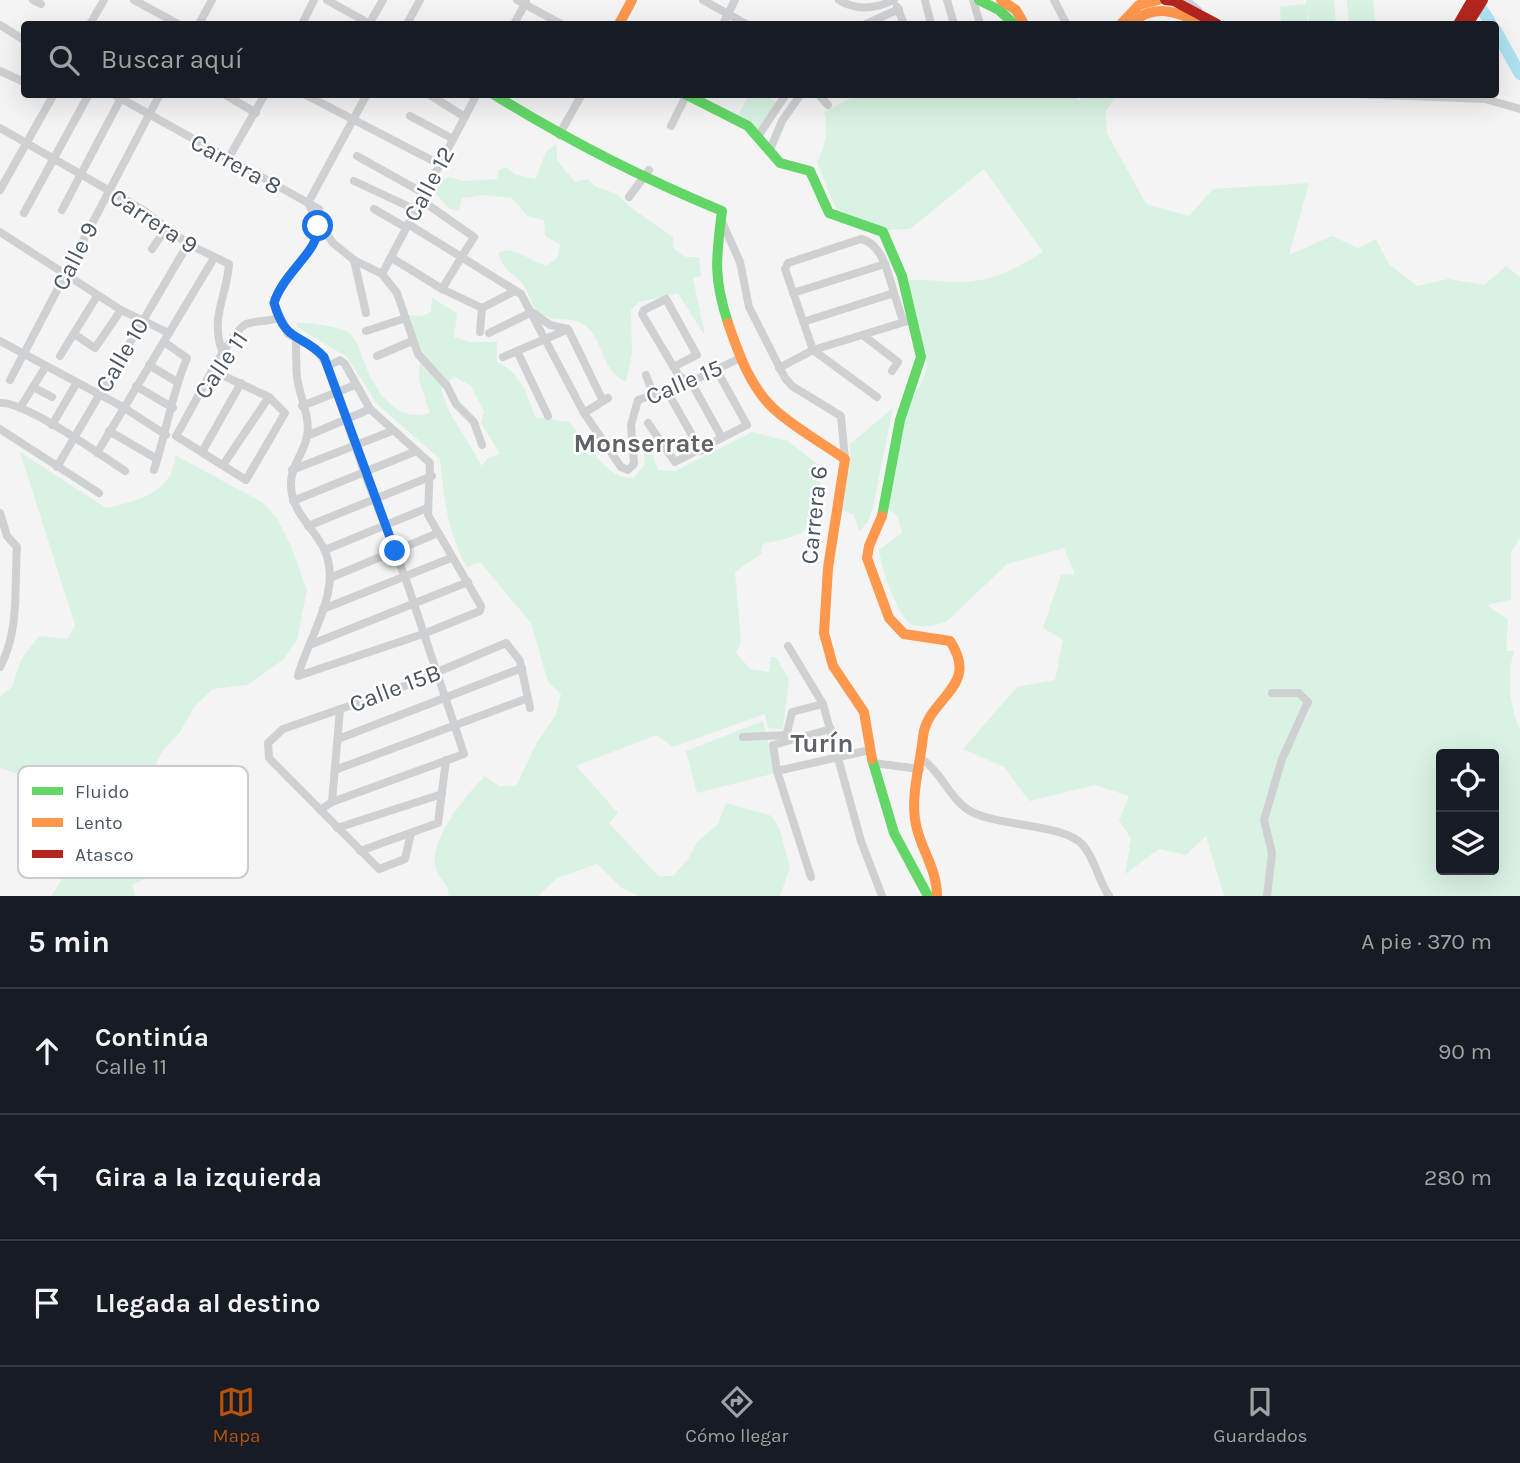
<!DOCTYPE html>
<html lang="es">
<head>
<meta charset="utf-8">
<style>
	:root { --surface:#171b24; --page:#20242c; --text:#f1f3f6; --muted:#9ea1a6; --line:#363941; --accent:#b45309 }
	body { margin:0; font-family:Karla,sans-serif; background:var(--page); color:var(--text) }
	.controls { position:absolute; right:21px; bottom:21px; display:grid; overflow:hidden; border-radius:7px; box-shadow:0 7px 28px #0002 }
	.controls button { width:63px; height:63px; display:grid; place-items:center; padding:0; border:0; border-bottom:2px solid var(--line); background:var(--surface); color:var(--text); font:35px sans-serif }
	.stop { position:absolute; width:21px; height:21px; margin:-16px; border:5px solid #1a73e8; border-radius:50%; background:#fff }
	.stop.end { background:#1a73e8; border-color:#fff; box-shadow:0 2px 7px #0008 }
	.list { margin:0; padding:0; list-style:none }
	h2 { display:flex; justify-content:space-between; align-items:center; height:91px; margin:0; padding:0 28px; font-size:30px }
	h2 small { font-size:23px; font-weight:400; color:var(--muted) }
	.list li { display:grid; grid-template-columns:46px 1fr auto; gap:21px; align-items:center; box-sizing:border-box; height:126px; padding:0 28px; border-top:2px solid var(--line) }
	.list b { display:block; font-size:26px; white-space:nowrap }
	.list p { margin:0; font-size:23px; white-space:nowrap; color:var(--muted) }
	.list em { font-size:23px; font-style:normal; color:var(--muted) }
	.icon { flex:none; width:38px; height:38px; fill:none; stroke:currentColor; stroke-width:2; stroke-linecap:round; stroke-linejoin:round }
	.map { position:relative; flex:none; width:1520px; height:896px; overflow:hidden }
	.search { position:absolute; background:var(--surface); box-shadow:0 7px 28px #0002; left:21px; right:21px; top:21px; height:77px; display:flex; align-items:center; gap:18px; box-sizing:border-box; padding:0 24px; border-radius:7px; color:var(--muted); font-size:26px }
	.sheet { height:469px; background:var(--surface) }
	nav { display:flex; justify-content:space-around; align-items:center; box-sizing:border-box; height:98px; border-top:2px solid var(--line); background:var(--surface); font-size:19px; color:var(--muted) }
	nav a { display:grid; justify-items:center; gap:4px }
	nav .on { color:var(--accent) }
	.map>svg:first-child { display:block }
	.green { fill:#d9f2e3; fill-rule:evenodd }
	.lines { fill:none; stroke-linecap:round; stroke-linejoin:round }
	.river { stroke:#aee2f0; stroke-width:12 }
	.street { stroke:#ced0d2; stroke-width:8 }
	.fast { stroke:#63d668; stroke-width:10 }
	.slow { stroke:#ff974d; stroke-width:10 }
	.jam { stroke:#b3261e; stroke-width:10 }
	.route { stroke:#1a73e8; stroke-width:9 }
	.labels { text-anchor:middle; stroke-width:5; stroke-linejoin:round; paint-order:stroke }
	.street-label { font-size:24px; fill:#4a5661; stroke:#fff }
	.neighbourhood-label { font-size:26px; font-weight:bold; fill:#5f6368; stroke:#fff }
	.key { fill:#fff; stroke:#c9ccd0; stroke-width:2 }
	.key-label { font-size:19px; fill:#4a5661 }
</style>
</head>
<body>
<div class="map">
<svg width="1520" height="896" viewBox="0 0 1520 896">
	<rect width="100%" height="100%" fill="#f4f4f4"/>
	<g class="green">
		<path d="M1306,0h28l2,24h-27l-2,-16v16h-26l-1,-18 26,-2z"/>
		<path d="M1347,0h26l3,24h-27z"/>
		<path d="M1071,94l8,7 5,-6h32l-10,16 1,22 39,71 43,12 24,-27 96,-6 -20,72 43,-19 26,12 18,-9 13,25 28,22 31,-7 36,6 22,-19 14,11v261l-9,14v48l-25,5 22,14 -2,32h8c-7,22 -5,57 6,78v167h-251l5,-43 -7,-34 18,-59 25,-50 -3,-16 -7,-4 -31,2 2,3h27l7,8 -25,55 -18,61 7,35 -5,42h-40l-18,-60 -20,19 -27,-6 -34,25 6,-35 -12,-19 10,-24 -34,-11 -66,16 -25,-34 -41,-18 54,-62 38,-7 8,-40 -20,-12 18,-53 14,-1 -11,-26 -57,16 -61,58c-10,3 -23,6 -33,3 -16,-6 -32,-59 -34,-75l23,-17 -4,-16 -10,-10 2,-28 19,-76 13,-22 5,-17 -22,-83c20,-3 37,1 56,1 33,-1 56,-14 82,-30l-59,-83 -74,60 -24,1 -34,-12 -17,-11 -18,-45c9,-18 11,-30 7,-50l33,-17zM1441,754h53v116h-53z"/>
		<path d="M749,95h13l14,7 -16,28 -23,-13z"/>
		<path d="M556,143l1,17 18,22 13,-3 6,7 23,8 13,13 43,30 1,12 12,8h13l2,19 -8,2 12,58 -27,-43 -39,9 -8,8 1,43 -6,29c-23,-11 -21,-33 -36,-52 -14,-16 -30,-7 -45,-14 -15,-7 -13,-18 -21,-30 -10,-15 -20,-12 -26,-33 14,-8 33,8 48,13l12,-9 2,-13 -15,-8 -1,-16 -17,-4 -15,-18 -27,-3 -23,3 -3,13 -11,-3 -12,-15 2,-9 11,-7 14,4 34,-2 2,-9 7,-3 9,7 20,5 11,-27z"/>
		<path d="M432,298l25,15 -3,24 15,5h28v20c24,11 30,31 38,55l34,5c18,19 36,58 65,56l11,-15 -2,-16 8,3 7,20 17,1 77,-39 36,9 32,25c1,20 2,56 -19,67 -11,6 -26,8 -38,11l-2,10 -26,18 6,70 -5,11 14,16 19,3 2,-15h5l13,22 -6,50 -15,-1 -3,-14 -92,33 -17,-12 -80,31 42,47 -9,10 49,53h15l15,-17 9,-17 21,-18 8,-21 46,13 8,14 10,38 -10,28h-141l-17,-8 -25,-24 -40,14 -19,18h-89c-1,-12 -7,-14 -12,-24 -12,-29 29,-77 48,-96l14,10h17l21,-44 19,-27 5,-21 -13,-12 -17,-59 -51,-61 -13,5c-20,-35 -23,-70 -27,-108l-63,-55 -30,-47 -49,-29 -2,-5c10,-1 46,4 53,10 9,7 11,19 15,29 11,28 32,62 66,51l-11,-33 1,-24 -10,-41 12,1 9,-4zM454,376l17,10 13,26 -3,11 19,31 -12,4 -6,8 -33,-55 -8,-21z"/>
		<path d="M893,408l-20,99 -5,15 -9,10 -5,-17 -13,-5 9,-46v-20z"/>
		<path d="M20,452l86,56c32,-7 68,-16 69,-53l87,47 15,16 14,28 16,44 -10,50 -14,20 -36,25 -34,4 -19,18 -14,25 -17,18 -20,38 -23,29 -40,-22 -80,-27v-72l12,-9 9,-27 18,-24 28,3 8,-14z"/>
		<path d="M763,721l13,52 -79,20 -11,-42z"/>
		<path d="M126,845l57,16 -51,24 3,11h-84l30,-44 16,18z"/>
	</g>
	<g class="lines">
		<g class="river">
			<path d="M1476,0l15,24"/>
			<path d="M1496,31l24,43"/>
		</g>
		<g class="street">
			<path d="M33,0l8,4"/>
			<path d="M134,0l44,24"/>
			<path d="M327,0l43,24"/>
			<path d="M517,0l44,24"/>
			<path d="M703,0l43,24"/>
			<path d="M839,0c17,11 36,9 55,0"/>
			<path d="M925,0l6,24"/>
			<path d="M947,0l7,24"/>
			<path d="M973,0l7,24"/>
			<path d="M1054,0l11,21"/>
			<path d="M1186,0l12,10"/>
			<path d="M897,7l7,17"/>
			<path d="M90,24l14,-24"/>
			<path d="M199,24l13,-24"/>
			<path d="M302,24l12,-24"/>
			<path d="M369,24l14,-24"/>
			<path d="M407,24l13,-24"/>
			<path d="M514,24l12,-22"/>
			<path d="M723,24l12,-24"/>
			<path d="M866,24l33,-15"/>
			<path d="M0,25l24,15"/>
			<path d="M0,71l24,11"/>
			<path d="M113,94l206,115 7,24 7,10 21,17 28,14 15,19 21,61 29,32 9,18 18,18 8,23"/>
			<path d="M224,94l32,19"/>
			<path d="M304,94l137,71"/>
			<path d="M818,94l10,11"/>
			<path d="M1356,94l129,5 35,10"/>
			<path d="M430,95l35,22"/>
			<path d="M410,116l43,23"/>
			<path d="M671,126l16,-32"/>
			<path d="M0,128l143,82 45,34 41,20c-2,32 -20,55 -6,89"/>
			<path d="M559,135l23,-41"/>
			<path d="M759,135l27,-41"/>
			<path d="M769,152l13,-31 19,-27"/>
			<path d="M357,156l68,38"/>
			<path d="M228,159l37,-65"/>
			<path d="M354,181l62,29"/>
			<path d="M0,190l54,-96"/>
			<path d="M629,197l20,-27"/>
			<path d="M421,200l53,37 -32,52"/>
			<path d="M374,209l31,18"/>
			<path d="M62,210l58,-110"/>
			<path d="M24,213l65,-119"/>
			<path d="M722,222l18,40 9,45 36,71 7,8 49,30 4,43"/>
			<path d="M408,224l113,70 63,119 37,54 7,3 6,-6 -3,-39 7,-25 53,-18 49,-24"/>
			<path d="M0,232l121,78 48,23"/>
			<path d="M152,249l15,-22"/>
			<path d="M392,258l50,31 40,19"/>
			<path d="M354,260l12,53"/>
			<path d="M382,274l95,-180"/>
			<path d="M793,293l92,-29"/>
			<path d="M894,293l9,28"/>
			<path d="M803,322l91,-29c-5,-17 -12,-50 -33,-54l-73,24 -3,6 28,81 64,47"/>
			<path d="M366,331l40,-13"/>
			<path d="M480,332l2,-24 33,-17"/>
			<path d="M489,333l43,-21 18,13 18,4 35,72"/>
			<path d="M74,334l21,14 26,-38"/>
			<path d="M864,336l34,26 -6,9"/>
			<path d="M296,340c0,12 0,25 1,37 2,18 14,41 10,59 -3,18 -17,30 -16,50 1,26 21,40 32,61 22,41 -15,90 -25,129l125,-42 57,-23 1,-5 -53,-91 2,-52 -60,-54 -25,-45 -5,-4 -12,6"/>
			<path d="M0,341l123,66 43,28"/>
			<path d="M517,351l31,65"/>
			<path d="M60,356l37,-60"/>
			<path d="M377,356l35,-15"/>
			<path d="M503,357l61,-26"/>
			<path d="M149,365l28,17"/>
			<path d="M673,367l24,-12 -31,-56 -22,11 -2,4 37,62 12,6 31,56"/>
			<path d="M779,368l34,-18 98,-30"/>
			<path d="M213,371l56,26 16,16 -39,67 -70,-44c13,-21 52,-102 70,-112 10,-4 22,-2 32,-6"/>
			<path d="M646,375l7,19"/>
			<path d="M10,380l150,-286"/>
			<path d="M136,386l37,22"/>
			<path d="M33,387l19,10"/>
			<path d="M667,391l34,60"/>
			<path d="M0,403c25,-2 101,52 125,68"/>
			<path d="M302,406l53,-21"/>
			<path d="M20,408l26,-42"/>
			<path d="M584,413l24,-15"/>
			<path d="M648,423l27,39 72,-37 -31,-56"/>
			<path d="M52,425l24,-41"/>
			<path d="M0,429l99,64"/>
			<path d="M109,431l48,28"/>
			<path d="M307,436l63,-27"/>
			<path d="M202,452l39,-69"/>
			<path d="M97,453l117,-195"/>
			<path d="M223,465l46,-68"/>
			<path d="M57,467l131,-223"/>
			<path d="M154,470c12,-37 18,-77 33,-112l-23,-16"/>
			<path d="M292,470l100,-39"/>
			<path d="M293,501l121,-49"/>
			<path d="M0,513l7,23 10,11c-3,41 3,83 -17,120"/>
			<path d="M308,526l124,-50"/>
			<path d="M325,550l102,-42"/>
			<path d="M330,578l108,-45"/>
			<path d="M323,609l128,-51"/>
			<path d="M312,644l156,-62"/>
			<path d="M788,646l35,58 38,137 21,55"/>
			<path d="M743,737l44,-2"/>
			<path d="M338,739l184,-71"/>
			<path d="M785,741l7,-29 31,-8"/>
			<path d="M923,760c19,13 27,39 47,51 28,16 91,12 112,33 13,14 16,36 27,52"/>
			<path d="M873,763l47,6"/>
			<path d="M335,770l193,-72"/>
			<path d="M777,771l93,-21"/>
			<path d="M332,802l8,-93"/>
			<path d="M320,810l12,-8 132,-48 -59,-177 -41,-105 -36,-106 -13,-18 -27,-14 -14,-31c14,-47 63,-49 34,-100l59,-109"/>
			<path d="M337,828l105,-34"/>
			<path d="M411,833l-6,26 -26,10 -110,-111 -1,-15 15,-14 112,-39 111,-47 14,18 10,47"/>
			<path d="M360,851l78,-28 8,-63"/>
			<path d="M811,877l-34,-106 -4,-26 58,-16"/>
			<path d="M1267,896l5,-43 -8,-33 18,-61 26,-57 -9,-9h-27"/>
		</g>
		<g class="fast">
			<path d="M979,0l20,10 15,14"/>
			<path d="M493,94c74,46 149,84 229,117 -6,47 -9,66 6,112"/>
			<path d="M685,94l63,32 32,37 30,8 19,42 54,19 19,44 19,81 -21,63 -18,96"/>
			<path d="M872,759l22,74 34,63"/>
		</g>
		<g class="slow">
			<path d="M1001,0l15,10 8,14"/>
			<path d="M619,24l13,-24"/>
			<path d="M1121,24l18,-19 19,-5"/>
			<path d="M1131,24c22,-21 46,-13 71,0"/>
			<path d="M728,323c10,29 22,64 46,86 21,19 48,34 71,50l-17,109 -4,65 9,33 31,46 8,47"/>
			<path d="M882,516l-13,30 -2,12 22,60 15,16 46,7c31,47 -23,56 -27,96 -3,29 -14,63 -6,92 6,24 20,41 20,67"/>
		</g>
		<g class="jam">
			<path d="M1165,0l9,1 43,23"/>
			<path d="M1458,24l14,-24"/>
			<path d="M1468,24l15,-24"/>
		</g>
	</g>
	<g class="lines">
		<path class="route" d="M318,226c2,24 -35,47 -44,77 12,41 26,29 50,54l71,194"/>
	</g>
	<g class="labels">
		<g class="street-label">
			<text transform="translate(236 164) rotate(29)" y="8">Carrera 8</text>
			<text transform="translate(429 184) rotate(-62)" y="8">Calle 12</text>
			<text transform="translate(154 221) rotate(33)" y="8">Carrera 9</text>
			<text transform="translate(75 256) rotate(-63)" y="8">Calle 9</text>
			<text transform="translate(122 355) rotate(-60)" y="8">Calle 10</text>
			<text transform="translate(221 365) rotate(-56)" y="8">Calle 11</text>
			<text transform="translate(684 382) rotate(-23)" y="8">Calle 15</text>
			<text transform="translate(814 515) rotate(-84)" y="8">Carrera 6</text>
			<text transform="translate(395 688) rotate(-21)" y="8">Calle 15B</text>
		</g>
		<g class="neighbourhood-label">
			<text x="644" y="452">Monserrate</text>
			<text x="822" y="752">Turín</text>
		</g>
	</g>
	<rect x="18" y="766" width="230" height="112" rx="10" class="key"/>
	<rect x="32" y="787" width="31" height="8" fill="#63d668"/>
	<rect x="32" y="818" width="31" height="9" fill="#ff974d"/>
	<rect x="32" y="850" width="31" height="8" fill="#b3261e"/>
	<g class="key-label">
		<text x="75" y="798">Fluido</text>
		<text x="75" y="829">Lento</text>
		<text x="75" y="861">Atasco</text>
	</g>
</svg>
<div class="controls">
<button><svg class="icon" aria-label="locate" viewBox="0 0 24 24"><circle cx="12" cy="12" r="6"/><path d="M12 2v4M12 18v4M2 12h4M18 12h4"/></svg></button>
<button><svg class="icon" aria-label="layers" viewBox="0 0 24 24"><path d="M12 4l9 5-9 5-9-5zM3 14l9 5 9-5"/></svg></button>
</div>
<div class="stop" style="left:318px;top:226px"></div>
<div class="stop end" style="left:395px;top:551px"></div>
<div class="search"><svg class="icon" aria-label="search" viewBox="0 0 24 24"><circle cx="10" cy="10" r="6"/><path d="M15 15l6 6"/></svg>Buscar aquí</div>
</div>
<section class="sheet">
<h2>5 min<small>A pie · 370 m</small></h2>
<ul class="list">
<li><svg class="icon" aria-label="ahead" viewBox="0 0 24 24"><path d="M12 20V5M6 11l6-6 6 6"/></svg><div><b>Continúa</b><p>Calle 11</p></div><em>90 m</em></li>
<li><svg class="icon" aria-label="left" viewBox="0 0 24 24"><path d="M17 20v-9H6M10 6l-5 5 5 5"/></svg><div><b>Gira a la izquierda</b></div><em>280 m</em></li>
<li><svg class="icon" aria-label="arrive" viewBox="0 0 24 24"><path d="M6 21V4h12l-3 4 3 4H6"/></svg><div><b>Llegada al destino</b></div></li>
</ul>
</section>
<nav>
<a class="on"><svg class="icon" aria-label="map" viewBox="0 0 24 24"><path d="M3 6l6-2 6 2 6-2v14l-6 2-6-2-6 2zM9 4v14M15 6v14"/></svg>Mapa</a>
<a><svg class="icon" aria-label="directions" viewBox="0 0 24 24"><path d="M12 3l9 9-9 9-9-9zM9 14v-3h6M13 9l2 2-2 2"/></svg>Cómo llegar</a>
<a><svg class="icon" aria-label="saved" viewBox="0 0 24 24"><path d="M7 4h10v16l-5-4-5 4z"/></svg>Guardados</a>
</nav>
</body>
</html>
